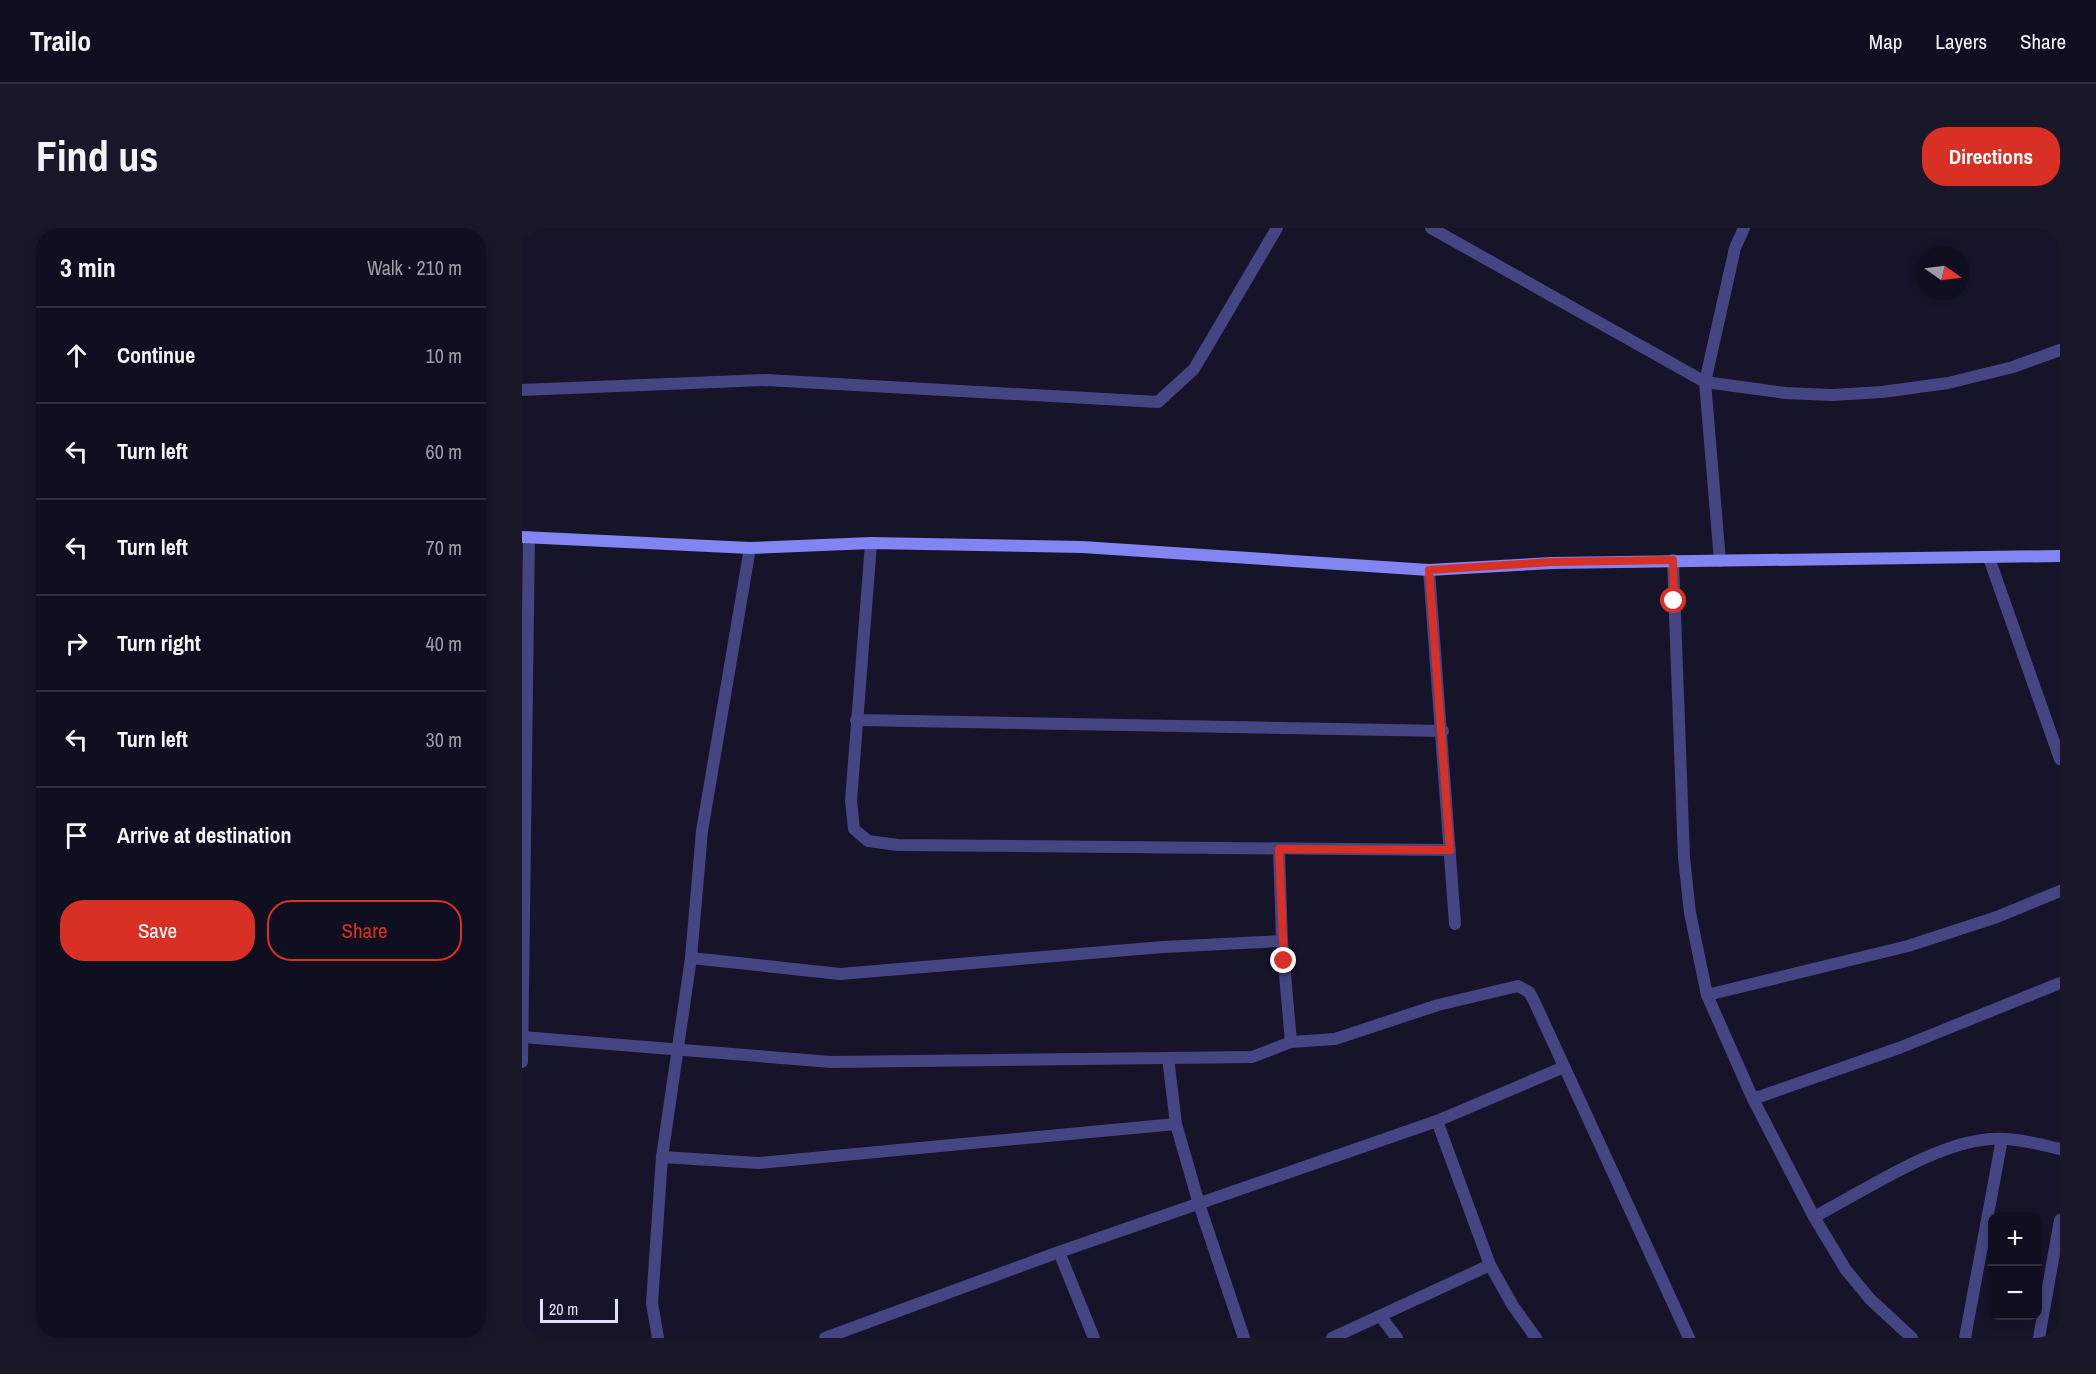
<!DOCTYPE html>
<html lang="en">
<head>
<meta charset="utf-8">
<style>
	:root { --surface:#100f1f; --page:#191828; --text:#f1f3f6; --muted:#9c9ca4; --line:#302f3d; --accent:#d93025 }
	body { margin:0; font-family:"Archivo Narrow",sans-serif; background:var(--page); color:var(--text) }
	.controls { position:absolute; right:18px; bottom:18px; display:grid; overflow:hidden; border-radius:12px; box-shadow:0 3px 9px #0003 }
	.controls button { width:54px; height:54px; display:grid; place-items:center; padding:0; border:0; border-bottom:2px solid var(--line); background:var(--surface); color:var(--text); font:30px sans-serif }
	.compass { position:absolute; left:1394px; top:18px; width:54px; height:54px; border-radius:50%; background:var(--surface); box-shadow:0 3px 9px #0003; rotate:104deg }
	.scale { position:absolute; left:18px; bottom:15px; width:78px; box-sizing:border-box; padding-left:6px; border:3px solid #e1dffb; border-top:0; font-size:16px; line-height:21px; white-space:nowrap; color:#e1dffb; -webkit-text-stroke:4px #161429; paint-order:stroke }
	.stop { position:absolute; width:18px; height:18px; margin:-14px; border:4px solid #d93025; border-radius:50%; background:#fff }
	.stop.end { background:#d93025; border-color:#fff; box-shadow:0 2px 6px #0008 }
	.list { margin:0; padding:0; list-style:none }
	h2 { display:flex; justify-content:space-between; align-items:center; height:78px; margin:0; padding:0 24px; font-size:26px }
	h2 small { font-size:20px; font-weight:400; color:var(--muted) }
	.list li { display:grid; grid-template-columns:39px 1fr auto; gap:18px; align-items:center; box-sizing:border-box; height:96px; padding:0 24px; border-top:2px solid var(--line) }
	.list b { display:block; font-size:22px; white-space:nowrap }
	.list em { font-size:20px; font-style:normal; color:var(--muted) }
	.actions { display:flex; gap:12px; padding:18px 24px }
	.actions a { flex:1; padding:14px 0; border:2px solid var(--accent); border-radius:24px; text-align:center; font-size:21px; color:var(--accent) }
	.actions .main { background:var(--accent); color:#fff }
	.icon { flex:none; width:33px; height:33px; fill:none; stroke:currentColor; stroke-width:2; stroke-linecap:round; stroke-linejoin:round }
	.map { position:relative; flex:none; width:1538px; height:1110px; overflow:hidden; border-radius:24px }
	header { display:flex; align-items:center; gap:36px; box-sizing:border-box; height:84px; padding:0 30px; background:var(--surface); border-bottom:2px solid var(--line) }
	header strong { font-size:28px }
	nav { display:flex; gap:33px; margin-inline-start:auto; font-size:21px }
	.intro { display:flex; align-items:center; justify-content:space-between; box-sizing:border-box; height:144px; padding:0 36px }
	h1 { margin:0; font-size:42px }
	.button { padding:15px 27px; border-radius:24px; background:var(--accent); color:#fff; font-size:21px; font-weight:700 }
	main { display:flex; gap:36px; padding:0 36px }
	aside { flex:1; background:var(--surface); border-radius:24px; box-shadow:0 3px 9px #0003 }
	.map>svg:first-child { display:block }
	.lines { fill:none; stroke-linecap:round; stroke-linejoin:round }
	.street { stroke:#444582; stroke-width:12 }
	.secondary { stroke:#8184f1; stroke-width:12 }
	.route { stroke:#d93025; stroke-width:8 }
</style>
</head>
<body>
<header>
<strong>Trailo</strong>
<nav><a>Map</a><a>Layers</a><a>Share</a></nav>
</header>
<div class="intro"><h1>Find us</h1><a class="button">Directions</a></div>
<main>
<aside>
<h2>3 min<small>Walk · 210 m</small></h2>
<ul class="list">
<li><svg class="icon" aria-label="ahead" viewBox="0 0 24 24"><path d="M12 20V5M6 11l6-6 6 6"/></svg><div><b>Continue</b></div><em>10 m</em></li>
<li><svg class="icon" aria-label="left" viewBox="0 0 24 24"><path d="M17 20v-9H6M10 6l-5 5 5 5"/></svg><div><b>Turn left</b></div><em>60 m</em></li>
<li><svg class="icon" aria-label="left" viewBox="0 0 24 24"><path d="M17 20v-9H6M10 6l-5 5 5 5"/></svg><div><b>Turn left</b></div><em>70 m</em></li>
<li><svg class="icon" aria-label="right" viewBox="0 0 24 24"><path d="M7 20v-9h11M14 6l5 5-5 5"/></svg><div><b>Turn right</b></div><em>40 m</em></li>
<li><svg class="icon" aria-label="left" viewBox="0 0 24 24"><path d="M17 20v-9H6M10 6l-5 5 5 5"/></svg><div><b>Turn left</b></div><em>30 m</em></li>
<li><svg class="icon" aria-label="arrive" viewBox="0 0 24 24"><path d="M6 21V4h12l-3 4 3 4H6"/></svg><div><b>Arrive at destination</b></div></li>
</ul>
<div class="actions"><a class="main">Save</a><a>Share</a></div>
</aside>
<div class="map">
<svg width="1538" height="1110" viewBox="0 0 1538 1110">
	<rect width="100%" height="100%" fill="#161429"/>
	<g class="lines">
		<g class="street">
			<path d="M909,0l274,154 80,11 47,2 50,-3 66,-9 65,-16 47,-17"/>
			<path d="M0,162l244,-10 392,22 36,-33 83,-141"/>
			<path d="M349,315l-20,258 3,28 14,12 30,4 552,5"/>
			<path d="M1467,330l71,201"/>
			<path d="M1151,332l11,298 6,55 17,82 46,104 61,118 32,53 24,29 42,39"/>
			<path d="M1198,333l-15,-179 30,-134 9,-20"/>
			<path d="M907,342l26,354"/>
			<path d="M334,492l587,11"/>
			<path d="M757,621l3,92 9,101"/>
			<path d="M169,730l149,16 323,-27 119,-6"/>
			<path d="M1185,767l201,-49 89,-29 63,-26"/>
			<path d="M1,809l308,25 421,-5 39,-15 44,-3 103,-34 80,-19 11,6 5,9 155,337"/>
			<path d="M646,830l8,66 23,80 45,134"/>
			<path d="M0,834l7,-525"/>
			<path d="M1231,871l146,-51 161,-65"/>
			<path d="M915,893l53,144 23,41 23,32"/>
			<path d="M140,929l97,6 417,-39"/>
			<path d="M1292,989c48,-25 115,-70 168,-77 27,-4 52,3 78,9"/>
			<path d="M537,1024l35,86"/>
			<path d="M859,1089l16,21"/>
			<path d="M136,1110l-6,-35 10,-146 29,-199 11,-127 48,-283"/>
			<path d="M303,1110l234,-86 378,-131 127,-54"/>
			<path d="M810,1110l158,-73"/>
			<path d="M1443,1110l37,-199"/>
			<path d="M1517,1110l21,-118"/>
		</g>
		<path class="secondary" d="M0,309l228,11 121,-5 211,4 347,23 123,-7 508,-7"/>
	</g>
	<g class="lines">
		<path class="route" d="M762,733l-5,-112 171,1 -21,-280 123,-8 121,-2 1,41"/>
	</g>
</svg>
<div class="controls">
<button>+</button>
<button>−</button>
</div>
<svg class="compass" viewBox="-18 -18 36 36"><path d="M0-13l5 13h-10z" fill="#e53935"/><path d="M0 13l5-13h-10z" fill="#9c9ca4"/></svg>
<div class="scale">20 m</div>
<div class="stop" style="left:1152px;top:373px"></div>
<div class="stop end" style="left:762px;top:733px"></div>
</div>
</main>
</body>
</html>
